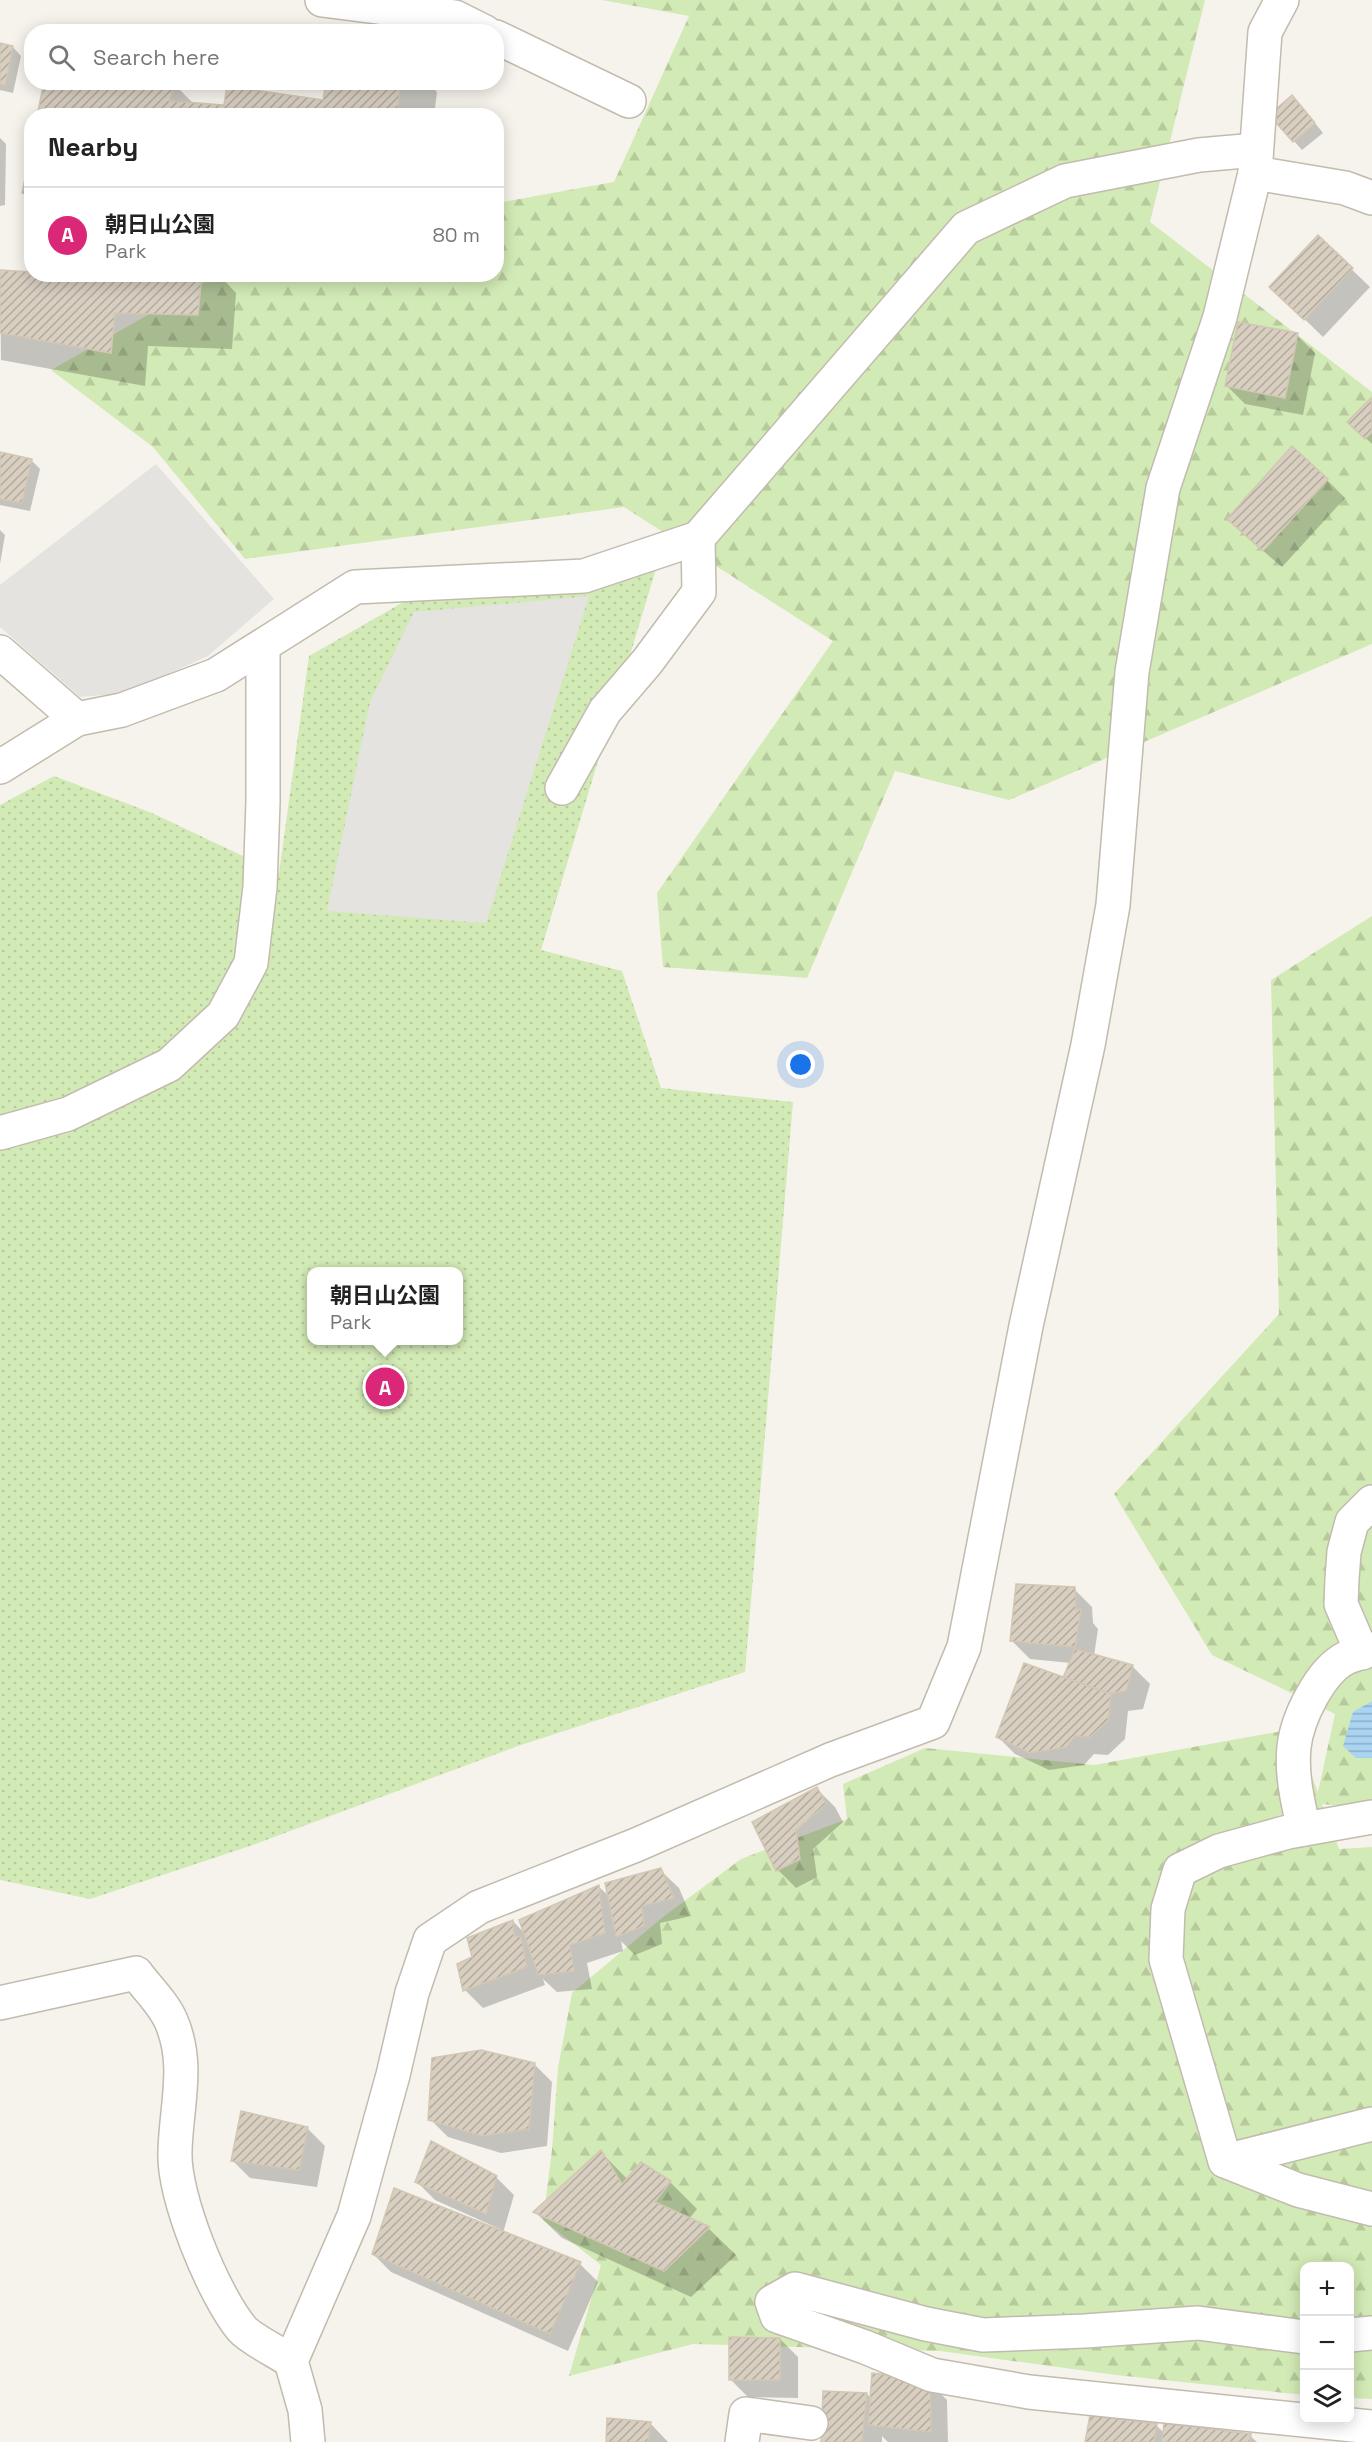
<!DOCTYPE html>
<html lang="en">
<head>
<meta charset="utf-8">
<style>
	:root { --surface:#fff; --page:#f6f6f6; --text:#222; --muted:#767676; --line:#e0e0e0; --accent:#db2777 }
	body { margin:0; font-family:"Space Grotesk","Noto Sans JP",sans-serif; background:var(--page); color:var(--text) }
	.controls { position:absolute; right:18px; bottom:18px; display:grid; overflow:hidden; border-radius:12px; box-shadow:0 3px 15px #0003 }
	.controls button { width:54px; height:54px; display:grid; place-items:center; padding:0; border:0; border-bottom:2px solid var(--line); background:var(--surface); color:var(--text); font:30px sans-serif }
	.you { position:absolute; left:801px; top:1065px; width:21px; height:21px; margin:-15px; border:4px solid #fff; border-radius:50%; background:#1a73e8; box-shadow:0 0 0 9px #1a73e833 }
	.badge { display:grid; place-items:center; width:39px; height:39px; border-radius:50%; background:var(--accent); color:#fff; font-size:20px; font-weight:700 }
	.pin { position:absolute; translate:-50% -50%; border:3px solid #fff; box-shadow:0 2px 6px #0006 }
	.popup { position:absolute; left:307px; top:1267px; width:156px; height:78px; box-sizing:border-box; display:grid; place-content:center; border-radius:12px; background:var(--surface); filter:drop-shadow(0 2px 4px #0005); font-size:20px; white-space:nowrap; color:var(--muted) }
	.popup b { font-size:22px; color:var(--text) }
	.popup::after { content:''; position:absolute; left:50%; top:100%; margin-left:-12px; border:12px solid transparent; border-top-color:var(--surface) }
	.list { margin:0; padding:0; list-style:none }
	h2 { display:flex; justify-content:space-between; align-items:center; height:78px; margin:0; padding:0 24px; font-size:26px }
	h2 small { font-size:20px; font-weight:400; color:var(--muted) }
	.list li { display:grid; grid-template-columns:39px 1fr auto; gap:18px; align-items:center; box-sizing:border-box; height:96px; padding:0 24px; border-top:2px solid var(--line) }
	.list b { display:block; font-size:22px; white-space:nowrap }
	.list p { margin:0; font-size:20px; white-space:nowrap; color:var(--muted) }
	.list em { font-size:20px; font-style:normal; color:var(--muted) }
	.icon { flex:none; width:33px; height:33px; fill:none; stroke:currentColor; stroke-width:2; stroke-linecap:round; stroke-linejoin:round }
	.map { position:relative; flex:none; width:1372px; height:2442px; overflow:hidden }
	.search { position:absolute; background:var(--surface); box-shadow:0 3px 15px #0003; left:24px; top:24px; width:480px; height:66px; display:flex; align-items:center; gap:15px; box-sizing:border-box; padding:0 21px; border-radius:24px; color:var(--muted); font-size:22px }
	.panel { position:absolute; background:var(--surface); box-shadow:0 3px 15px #0003; left:24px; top:108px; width:480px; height:174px; border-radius:24px }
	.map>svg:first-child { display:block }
	.forest { fill:url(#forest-firs) }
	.park { fill:url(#park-dots); fill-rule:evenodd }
	.parking { fill:#e5e3e0 }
	.water { fill:url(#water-rules) }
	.shadow { fill:#0003 }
	.building { fill:url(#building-hatch); stroke:#d3c7b4; stroke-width:1.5 }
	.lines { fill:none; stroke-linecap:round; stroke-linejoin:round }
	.street-casing { stroke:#c2bbae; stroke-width:36 }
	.street { stroke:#fff; stroke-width:33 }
</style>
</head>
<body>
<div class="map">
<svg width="1372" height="2442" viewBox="0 0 1372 2442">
	<defs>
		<pattern id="forest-firs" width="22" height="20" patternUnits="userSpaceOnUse" patternTransform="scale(1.5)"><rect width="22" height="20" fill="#d2eab5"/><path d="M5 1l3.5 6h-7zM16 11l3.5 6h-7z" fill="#b6ca9c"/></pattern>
		<pattern id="park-dots" width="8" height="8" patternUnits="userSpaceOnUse" patternTransform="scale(1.5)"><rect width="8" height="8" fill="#d2eab5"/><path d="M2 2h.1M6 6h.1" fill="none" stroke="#b6ca9c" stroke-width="1.8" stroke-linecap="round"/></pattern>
		<pattern id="water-rules" width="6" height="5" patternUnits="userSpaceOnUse" patternTransform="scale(1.5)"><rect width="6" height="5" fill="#a9d4f2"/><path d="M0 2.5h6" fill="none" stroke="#8caec5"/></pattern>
		<pattern id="building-hatch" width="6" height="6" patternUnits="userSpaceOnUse" patternTransform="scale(1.5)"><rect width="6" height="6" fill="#d8cfc1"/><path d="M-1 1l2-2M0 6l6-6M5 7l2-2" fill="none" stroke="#b1aa9e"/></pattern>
	</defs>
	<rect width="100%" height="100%" fill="#f6f3ec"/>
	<g class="forest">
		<path d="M602,0h603l-55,222 222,170v252l-363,156 -114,-29 -88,207 -144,-11 -6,-74 176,-252 -209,-134 -379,52 -92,-112 -102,-77 167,-95 278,-1 1,-71 117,-21 75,-166z"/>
		<path d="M1372,916v893l-50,-5 17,45 33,-2v552l-22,-1v-132h-46v129l-188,-20 -176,-24 -247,-7 -124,32 32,-111 -58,-45 9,-70 6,-82 14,-75 91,-76 78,-58 106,-40 -4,-35 82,-36 169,17 199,-36 25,63 17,-78 -123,-59 -98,-161 165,-180 -8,-334z"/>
	</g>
	<path class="park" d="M656,569l-115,381 81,21 39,117 132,14 -48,570 -227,74 -271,101 -157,52 -90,-19v-1075l54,-29 98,37 127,60 30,-217 98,-56zM312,1272h146v68h-146z"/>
	<g class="parking">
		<path d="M156,464l118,135 -66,57 -82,37 -46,4 -80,-70v-42z"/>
		<path d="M589,596l-103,327 -159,-12 43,-209 44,-90z"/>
	</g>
	<path class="water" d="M1372,1701v57h-16l-13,-12 10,-34z"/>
	<g class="shadow">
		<path d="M0,44l13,3 8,9 -8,37 -13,-3z"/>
		<path d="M327,82h100l10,10 -3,24h-395l136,-31 20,20 30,2 100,-5z"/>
		<path d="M1301,106l22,27 -21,17 -8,-9z"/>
		<path d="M0,138l6,6 -1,61 -5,1z"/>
		<path d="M1318,237l52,50 -47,50 -34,-33z"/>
		<path d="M0,271l69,6 1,-3h148l18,19 -4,56 -84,-3 -3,40 -144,-26z"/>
		<path d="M1297,335l18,18 -12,62 -58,-11 -18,-18z"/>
		<path d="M1371,400l1,2v42l-23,-22z"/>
		<path d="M0,453l31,7 9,9 -10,42 -30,-6z"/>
		<path d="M1327,480l18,18 -63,69 -35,-30z"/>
		<path d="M0,530l5,5 -5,29z"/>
		<path d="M1074,1589l18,18 1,16 5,6 -4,27 38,10 18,18 -7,25 -15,2 -3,28 -17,16 -14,-1 -10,11 -35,5 -34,-16 -18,-18 67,-57 7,-16 -41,-4 -18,-18z"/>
		<path d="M817,1789l18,18 8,15 -30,27 4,28 -21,11 -18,-18 -24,-48z"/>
		<path d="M660,1870l19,18 12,28 -31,7 2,21 -27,11 -14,-14 2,10 -36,12 5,26 -35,3 -14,-13 2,6 -62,23 -18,-18 8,-32 40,-37 12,13 74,-47 11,10z"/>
		<path d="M534,2064l18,18 -5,64 -46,7 -53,-16 -18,-18z"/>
		<path d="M307,2128l18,18 -8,41 -67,-9 -18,-18z"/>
		<path d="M601,2152l27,28 13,-16 29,18 27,27 -8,10 20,10 27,26 -45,42 -129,-59 -27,-26z"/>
		<path d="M496,2177l18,18 -11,38 77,31 18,18 -30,69 -177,-79 -18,-18 125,-23 2,-2 -65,-29 -18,-18z"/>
		<path d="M780,2339l18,18v41l-50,-1 -18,-18z"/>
		<path d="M929,2382l18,18 1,42h-60l-6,-6v6h-60l45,-48 5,5z"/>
		<path d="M650,2423l18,19h-61z"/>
		<path d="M1156,2425l9,9 85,2 7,6h-171z"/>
	</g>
	<g class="building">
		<path d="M0,43l13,3 -8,39 -5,-1z"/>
		<path d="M44,82h127l5,1 -7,18 55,4 3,-19 96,14 3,-18h75l-4,34h-360z"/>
		<path d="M1292,95l23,28 -22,19 -24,-27z"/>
		<path d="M32,145v51l-10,-3z"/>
		<path d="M1318,235l35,33 -49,52 -35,-33z"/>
		<path d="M0,270l32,2v2l36,1 134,-1 -4,41 -83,-2 -4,40 -111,-20z"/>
		<path d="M1238,322l60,11 -13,65 -60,-12z"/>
		<path d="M1371,398l1,34 -7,7 -18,-17z"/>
		<path d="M1292,446l36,33 -65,72 -36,-32z"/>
		<path d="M0,452l32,7 -10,44 -22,-4z"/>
		<path d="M1016,1584l59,3 1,23 5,-1 -6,38 -65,-6z"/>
		<path d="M1075,1649l58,16 -7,26 -27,4 -36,-17z"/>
		<path d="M1024,1663l87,31 -3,27 -18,16 -15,-1 -9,11 -36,6 -34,-16z"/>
		<path d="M817,1787l9,17 -30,26 4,29 -24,12 -24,-49z"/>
		<path d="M661,1868l13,30 -32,8 2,20 -28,11 -11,-54z"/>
		<path d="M599,1885l6,48 -35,12 4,26 -36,4 -19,-55z"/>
		<path d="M513,1920l1,16 7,1 6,30 -64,24 -6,-27 15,-7 -5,-19z"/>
		<path d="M481,2050l54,13 -6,66 -47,7 -54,-16 4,-62z"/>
		<path d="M241,2111l67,16 -9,43 -68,-9z"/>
		<path d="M431,2141l66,35 -11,38 -71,-32z"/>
		<path d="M601,2150l21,34 19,-22 30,19 -16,21 55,25 -46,44 -131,-59z"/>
		<path d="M394,2188l187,74 -31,72 -178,-80z"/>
		<path d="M729,2337l51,1v42h-51z"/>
		<path d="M872,2373l58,7 1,52 -63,-7z"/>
		<path d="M823,2391l44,2 -5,49h-41z"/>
		<path d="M1090,2415l67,9 -3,18h-69z"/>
		<path d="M607,2418l44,4 -3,20h-42z"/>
		<path d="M1164,2423l87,11 -1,8h-88z"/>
	</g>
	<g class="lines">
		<g class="street-casing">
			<g id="street">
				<path d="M322,0l133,17 30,15"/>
				<path d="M496,37l133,64"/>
				<path d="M1255,173l90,15 27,10"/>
				<path d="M0,652l77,67 45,-9 94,-35 139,-88 229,-11 114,-38 268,-310 99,-47 134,-26 57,-5"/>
				<path d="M0,767l77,-48"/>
				<path d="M562,788l43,-77 42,-49 52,-70 -1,-54"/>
				<path d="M0,1133l68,-19 101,-49 54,-50 28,-52 9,-76 3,-85v-156"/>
				<path d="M1362,1653l-21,-49 1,-25 2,-27 8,-30 20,-20"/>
				<path d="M1372,1817l-84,15 -69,19 -39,19 -12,39 -2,50 59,202 147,-37"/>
				<path d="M1304,1829c-6,-25 -13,-56 -10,-82 3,-28 26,-76 52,-89 8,-4 18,-6 26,-9"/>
				<path d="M0,2003l136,-30c11,15 28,31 35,48 19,43 5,86 4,130 -2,45 38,143 67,178 10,11 36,23 49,32"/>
				<path d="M1225,2161l73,29 74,19"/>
				<path d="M1350,2335l22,-2"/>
				<path d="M1304,2337l-106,-14 -113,8 -102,4 -57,-11 -131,-35 -23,13 5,14 88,31 67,28 97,17 343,35"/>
				<path d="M308,2442l-3,-32 -14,-49 63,-145 39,-141 19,-82 18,-53 49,-33 157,-62 194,-85 103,-38 31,-75 62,-321 62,-281 25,-140 19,-233 31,-184 57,-171 35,-144 10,-141 17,-32"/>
				<path d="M742,2442l4,-28 65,9"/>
			</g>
		</g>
		<use href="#street" class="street"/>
	</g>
</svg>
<div class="controls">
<button>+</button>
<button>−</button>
<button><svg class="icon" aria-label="layers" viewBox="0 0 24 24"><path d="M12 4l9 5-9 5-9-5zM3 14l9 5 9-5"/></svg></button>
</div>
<div class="you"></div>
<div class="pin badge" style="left:385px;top:1387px">A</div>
<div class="popup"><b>朝日山公園</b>Park</div>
<div class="search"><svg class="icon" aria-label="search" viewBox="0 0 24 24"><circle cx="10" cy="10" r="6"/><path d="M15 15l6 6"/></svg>Search here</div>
<section class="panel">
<h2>Nearby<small></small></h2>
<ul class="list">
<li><span class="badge">A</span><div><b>朝日山公園</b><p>Park</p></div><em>80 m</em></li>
</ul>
</section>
</div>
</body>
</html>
